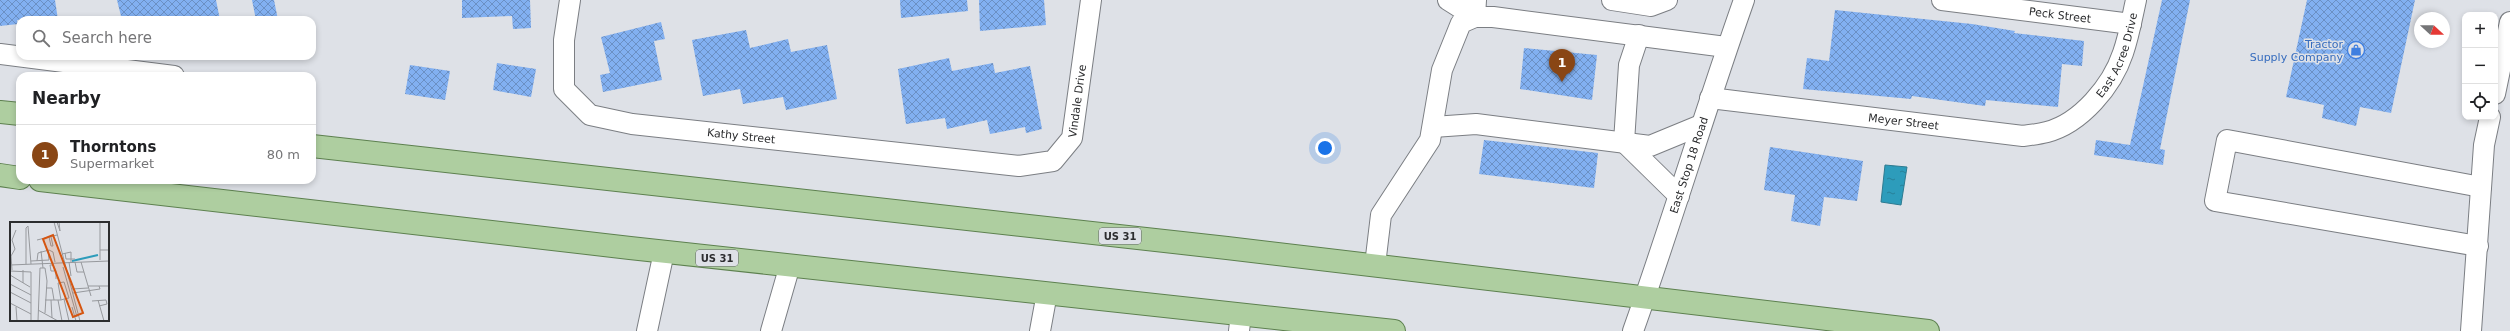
<!DOCTYPE html>
<html lang="en">
<head>
<meta charset="utf-8">
<style>
	:root { --surface:#fff; --page:#f6f6f6; --text:#202124; --muted:#757577; --line:#e0e0e0; --accent:#894615 }
	body { margin:0; font-family:"DejaVu Sans",sans-serif; background:var(--page); color:var(--text) }
	.controls { position:absolute; right:12px; top:12px; display:grid; overflow:hidden; border-radius:8px; box-shadow:0 2px 6px #0003 }
	.controls button { width:36px; height:36px; display:grid; place-items:center; padding:0; border:0; border-bottom:1px solid var(--line); background:var(--surface); color:var(--text); font:20px sans-serif }
	.compass { position:absolute; left:2414px; top:12px; width:36px; height:36px; border-radius:50%; background:var(--surface); box-shadow:0 2px 6px #0003; rotate:111deg }
	.you { position:absolute; left:1325px; top:148px; width:14px; height:14px; margin:-10px; border:3px solid #fff; border-radius:50%; background:#1a73e8; box-shadow:0 0 0 6px #1a73e833 }
	.badge { display:grid; place-items:center; width:26px; height:26px; border-radius:50%; background:var(--accent); color:#fff; font-size:13px; font-weight:700 }
	.pin { position:absolute; translate:-50% -33px; filter:drop-shadow(0 1px 2px #0008) }
	.pin::after { content:''; position:absolute; top:21px; width:14px; height:12px; background:inherit; clip-path:polygon(0 0,100% 0,50% 100%) }
	.list { margin:0; padding:0; list-style:none }
	h2 { display:flex; justify-content:space-between; align-items:center; height:52px; margin:0; padding:0 16px; font-size:17px }
	h2 small { font-size:13px; font-weight:400; color:var(--muted) }
	.list li { display:grid; grid-template-columns:26px 1fr auto; gap:12px; align-items:center; box-sizing:border-box; height:60px; padding:0 16px; border-top:1px solid var(--line) }
	.list b { display:block; font-size:15px; white-space:nowrap }
	.list p { margin:0; font-size:13px; white-space:nowrap; color:var(--muted) }
	.list em { font-size:13px; font-style:normal; color:var(--muted) }
	.icon { flex:none; width:22px; height:22px; fill:none; stroke:currentColor; stroke-width:2; stroke-linecap:round; stroke-linejoin:round }
	.map { position:relative; flex:none; width:2510px; height:331px; overflow:hidden }
	.search { position:absolute; background:var(--surface); box-shadow:0 2px 6px #0003; left:16px; top:16px; width:300px; height:44px; display:flex; align-items:center; gap:10px; box-sizing:border-box; padding:0 14px; border-radius:12px; color:var(--muted); font-size:15px }
	.panel { position:absolute; background:var(--surface); box-shadow:0 2px 6px #0003; left:16px; top:72px; width:300px; height:112px; border-radius:12px }
	.map>svg:first-child { display:block }
	.water { fill:url(#water-ripples); stroke:#2d7b91 }
	.building { fill:url(#building-cross-hatch) }
	.lines { fill:none; stroke-linecap:round; stroke-linejoin:round }
	.minor-casing { stroke:#7b7e83; stroke-width:22 }
	.major-casing { stroke:#5d804f; stroke-width:24 }
	.minor { stroke:#fff; stroke-width:20 }
	.major { stroke:#aecea0; stroke-width:22 }
	.labels { text-anchor:middle; stroke-width:3; stroke-linejoin:round; paint-order:stroke }
	.shield { fill:#dee1e7; stroke:#616366; stroke-width:1 }
	.shield-label { font-size:10px; font-weight:bold; fill:#2c2d2f }
	.street-label { font-size:11px; fill:#2c2d2f; stroke:#dee1e7 }
	.shop-label { font-size:11px; fill:#366cbe; stroke:#dee1e7; text-anchor:end }
	.inset-river { fill:none; stroke:#2d9cbb; stroke-width:2 }
	.inset-road { fill:none; stroke:#97999d; stroke-width:1 }
	.view { fill:#d55510; fill-opacity:0.15; stroke:#d55510; stroke-width:2 }
	.inset-edge { fill:none; stroke:#2c2d2f; stroke-width:2 }
</style>
</head>
<body>
<div class="map">
<svg width="2510" height="331" viewBox="0 0 2510 331">
	<defs>
		<pattern id="water-ripples" width="26" height="14" patternUnits="userSpaceOnUse"><rect width="26" height="14" fill="#2d9cbb"/><path d="M2 4q2-2 4 0t4 0M15 11q2-2 4 0t4 0" fill="none" stroke="#278098"/></pattern>
		<pattern id="building-cross-hatch" width="8" height="8" patternUnits="userSpaceOnUse"><rect width="8" height="8" fill="#82b0f1"/><path d="M0 0l8 8M0 8l8-8" fill="none" stroke="#6b90c4"/></pattern>
	</defs>
	<rect width="100%" height="100%" fill="#dee1e7"/>
	<path class="water" d="M1885,165l22,2 -6,38 -20,-3z"/>
	<g class="building">
		<path d="M0,0h55l3,20h-41l1,4 -18,2z"/>
		<path d="M117,0h99l4,20h-98z"/>
		<path d="M252,0h22l4,20h-22z"/>
		<path d="M462,0h68l1,28 -18,1 -1,-13 -50,2z"/>
		<path d="M900,0h67l1,11 -67,7z"/>
		<path d="M979,0h65l2,25 -66,6z"/>
		<path d="M2162,0h28l-30,149 5,1 -2,15 -69,-10 2,-15 34,5z"/>
		<path d="M2307,0h108l-24,113 -31,-6 -4,19 -34,-8 2,-13 -38,-8z"/>
		<path d="M1835,10l137,14 43,7 -1,2 70,8 -2,25 -20,-2 -4,43 -72,-7 -1,6 -73,-10 -1,3 -108,-10 4,-31 22,3z"/>
		<path d="M661,22l4,17 -11,2 8,39 -59,12 -3,-17 10,-2 -9,-36z"/>
		<path d="M746,30l4,18 38,-9 3,13 36,-7 10,54 -51,11 -3,-13 -40,7 -3,-15 -37,7 -11,-56z"/>
		<path d="M1524,48l73,7 -5,45 -72,-11z"/>
		<path d="M949,58l3,13 41,-8 2,10 35,-7 12,63 -16,4 -1,-6 -35,7 -3,-14 -40,9 -2,-11 -39,6 -8,-55z"/>
		<path d="M497,63l39,6 -5,28 -38,-7z"/>
		<path d="M410,65l40,6 -5,29 -40,-6z"/>
		<path d="M1484,140l114,13 -4,35 -115,-14z"/>
		<path d="M1770,147l93,14 -6,40 -33,-4 -4,29 -29,-5 4,-26 -31,-5z"/>
	</g>
	<g class="lines">
		<g class="minor-casing">
			<g id="minor">
				<path id="s1" d="M570,0l-6,40v49l26,26 42,9 387,42 34,-5 19,-23 19,-138"/>
				<path d="M1448,0l27,17 1,-17"/>
				<path d="M1612,0l39,6 16,-6"/>
				<path id="s2" d="M1942,0l189,24"/>
				<path d="M1639,35l-10,30 -5,77 55,54"/>
				<path d="M0,54l174,22"/>
				<path d="M2495,94l15,-72"/>
				<path id="s3" d="M1710,98l313,38c8,-1 16,-2 24,-4 34,-9 65,-46 76,-79 6,-17 9,-35 13,-53"/>
				<path d="M1433,127l43,-3 174,22 51,-21"/>
				<path d="M2478,246l-263,-45 12,-61 254,47"/>
				<path d="M1375,265l6,-50 49,-75 12,-70 19,-47 14,-6h18l233,30"/>
				<path d="M647,331l17,-79"/>
				<path d="M771,331l19,-66"/>
				<path d="M1040,331l7,-38"/>
				<path d="M1239,331l2,-17"/>
				<path id="s4" d="M1633,331c39,-109 72,-221 111,-331"/>
				<path d="M2471,331l13,-186 6,-28"/>
			</g>
		</g>
		<g class="major-casing">
			<g id="major">
				<path d="M0,112l20,2"/>
				<path d="M312,146l915,102 701,83"/>
				<path d="M0,175l20,3"/>
				<path d="M40,180l590,68 764,83"/>
			</g>
		</g>
		<use href="#minor" class="minor"/>
		<use href="#major" class="major"/>
	</g>
	<defs>
		<g id="shop-ring" transform="scale(0.9)"><circle r="9.5" fill="#dee1e7" stroke="#3f7fe0" stroke-width="1.5"/><path d="M-5-2.5h2.3a2.7 3.5 0 0 1 5.4 0H5L5.5 6h-11ZM-1.5-2.5h3a1.5 2.3 0 0 0-3 0Z" fill="#3f7fe0"/></g>
	</defs>
	<g fill-rule="evenodd">
		<use href="#shop-ring" x="2356" y="50"/>
	</g>
	<g class="labels">
		<g class="shield">
			<rect x="1099" y="228" width="42" height="16" rx="3"/>
			<rect x="696" y="250" width="42" height="16" rx="3"/>
		</g>
		<g class="shield-label">
			<text x="1120" y="240">US 31</text>
			<text x="717" y="262">US 31</text>
		</g>
		<g class="street-label">
			<text dy="4" stroke="none"><textPath href="#s2" startOffset="119">Peck Street</textPath></text>
			<text dy="4" stroke="none"><textPath href="#s3" startOffset="449">East Acree Drive</textPath></text>
			<text dy="4" stroke="none"><textPath href="#s1" startOffset="660">Vindale Drive</textPath></text>
			<text dy="4" stroke="none"><textPath href="#s3" startOffset="195">Meyer Street</textPath></text>
			<text dy="4" stroke="none"><textPath href="#s1" startOffset="279">Kathy Street</textPath></text>
			<text dy="4" stroke="none"><textPath href="#s4" startOffset="175">East Stop 18 Road</textPath></text>
		</g>
		<g class="shop-label">
			<text x="2343" y="48">Tractor<tspan x="2343" dy="13">Supply Company</tspan></text>
		</g>
	</g>
	<g transform="translate(10 222)">
		<rect width="99" height="99" fill="#dee1e7"/>
		<path class="inset-river" d="M62,39l26,-6"/>
		<path class="inset-road" d="M44,0l26,99M47,0l3,9 -1,-9M90,0v28M39,15l2,9h2l-2,-9M27,18l20,-5M31,29l2,17M55,31l1,6h9M52,32l9,-2v10M90,38v-10h9M21,39l18,-1 -1,-10M27,39l1,-8 11,-3 4,2 2,10M59,40l2,14M65,40l2,10h7M71,40l10,34M16,42v-36l2,-2 3,38M0,43l99,-4M53,45l14,50M2,48l-1,-14 4,-7 -3,-9 4,-10M0,49l21,1v49M44,49h-3l-1,-6h3l3,6v8M0,53l20,12M13,61v-13M0,62l21,11M78,64h21M36,66h6l2,12M62,67l16,-1M0,70l21,11M63,71l27,-4 -1,-3M54,77l5,22M35,78h16l3,-1 5,-1 -5,-16 -6,1 3,17M41,78l1,18M48,78l4,21M88,78l6,21M82,79l14,-1 1,4 -8,2M0,81l21,11M6,85l1,14M62,85l4,14M28,88l20,11M28,99l2,-53h5l2,13 -2,32"/>
		<path class="view" d="M43,13l30,78 -10,4 -30,-78z"/>
		<rect width="99" height="99" class="inset-edge"/>
	</g>
</svg>
<div class="controls">
<button>+</button>
<button>−</button>
<button><svg class="icon" aria-label="locate" viewBox="0 0 24 24"><circle cx="12" cy="12" r="6"/><path d="M12 2v4M12 18v4M2 12h4M18 12h4"/></svg></button>
</div>
<svg class="compass" viewBox="-18 -18 36 36"><path d="M0-13l5 13h-10z" fill="#e53935"/><path d="M0 13l5-13h-10z" fill="#757577"/></svg>
<div class="you"></div>
<div class="pin badge" style="left:1562px;top:82px">1</div>
<div class="search"><svg class="icon" aria-label="search" viewBox="0 0 24 24"><circle cx="10" cy="10" r="6"/><path d="M15 15l6 6"/></svg>Search here</div>
<section class="panel">
<h2>Nearby<small></small></h2>
<ul class="list">
<li><span class="badge">1</span><div><b>Thorntons</b><p>Supermarket</p></div><em>80 m</em></li>
</ul>
</section>
</div>
</body>
</html>
